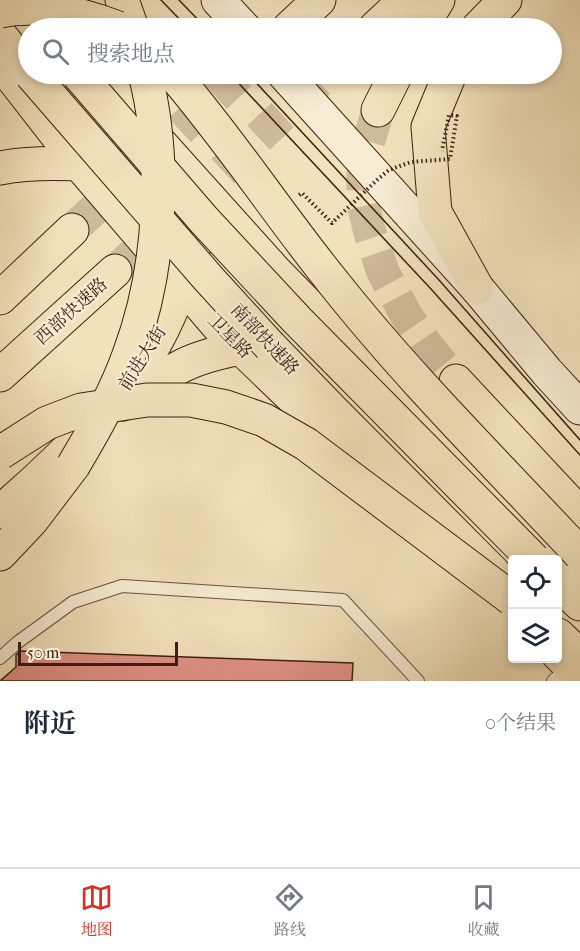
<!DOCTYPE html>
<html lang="zh">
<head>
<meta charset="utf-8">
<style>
	:root { --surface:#fff; --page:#f6f6f7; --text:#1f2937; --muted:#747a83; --line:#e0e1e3; --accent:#d93025 }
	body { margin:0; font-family:"IM FELL French Canon","Noto Serif SC",serif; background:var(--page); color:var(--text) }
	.controls { position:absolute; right:18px; bottom:18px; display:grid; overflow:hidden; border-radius:6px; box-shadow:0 3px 9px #0003 }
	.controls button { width:54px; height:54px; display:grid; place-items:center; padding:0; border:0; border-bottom:2px solid var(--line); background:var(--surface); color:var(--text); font:30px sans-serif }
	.scale { position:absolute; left:18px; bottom:15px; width:160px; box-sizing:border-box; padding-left:6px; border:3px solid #3e1f13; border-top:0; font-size:16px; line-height:21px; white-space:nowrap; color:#3e1f13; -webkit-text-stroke:4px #f7ecd3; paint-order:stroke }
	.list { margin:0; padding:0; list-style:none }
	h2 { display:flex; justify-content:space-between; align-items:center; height:78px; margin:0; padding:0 24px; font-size:26px }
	h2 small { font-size:20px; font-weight:400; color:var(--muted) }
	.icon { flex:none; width:33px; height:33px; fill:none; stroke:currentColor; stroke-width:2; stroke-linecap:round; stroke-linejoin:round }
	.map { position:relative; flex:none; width:580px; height:681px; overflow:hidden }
	.search { position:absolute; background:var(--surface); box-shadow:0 3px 9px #0003; left:18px; right:18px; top:18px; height:66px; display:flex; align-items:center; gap:15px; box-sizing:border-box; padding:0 21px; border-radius:33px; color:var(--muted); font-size:22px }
	.sheet { height:186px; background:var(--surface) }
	nav { display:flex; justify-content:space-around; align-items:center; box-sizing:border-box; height:84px; border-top:2px solid var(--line); background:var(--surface); font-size:16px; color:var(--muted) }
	nav a { display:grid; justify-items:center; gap:3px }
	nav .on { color:var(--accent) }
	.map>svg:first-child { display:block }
	.building { fill:#e19287; stroke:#3e1f13; stroke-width:1.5 }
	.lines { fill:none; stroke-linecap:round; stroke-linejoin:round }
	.primary-tunnel { stroke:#cebb9a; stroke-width:33; stroke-dasharray:33 16; stroke-linecap:butt }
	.highway-tunnel { stroke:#cebb9a; stroke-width:33; stroke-dasharray:33 16; stroke-linecap:butt }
	.lane-casing { stroke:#6b503d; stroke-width:14 }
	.secondary-casing { stroke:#3e1f13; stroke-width:35 }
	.primary-casing { stroke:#3e1f13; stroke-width:35 }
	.highway-casing { stroke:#3e1f13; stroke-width:35 }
	.lane { stroke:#f7ecd3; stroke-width:12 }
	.secondary { stroke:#f7ecd3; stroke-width:33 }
	.primary { stroke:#f2e2bc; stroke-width:33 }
	.highway { stroke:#f2e2bc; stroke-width:33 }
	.tram { stroke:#3e1f13; stroke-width:1.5 }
	.highway-bridge-casing { stroke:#3e1f13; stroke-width:35; stroke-linecap:butt }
	.path-bridge { stroke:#3e1f13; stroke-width:4; stroke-dasharray:1.5 3; stroke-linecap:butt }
	.highway-bridge { stroke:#f2e2bc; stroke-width:33 }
	.labels { text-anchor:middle; stroke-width:4.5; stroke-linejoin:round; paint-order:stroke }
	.street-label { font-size:18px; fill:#3e1f13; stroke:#f7ecd3 }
</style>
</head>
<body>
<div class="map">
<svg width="580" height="681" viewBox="0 0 580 681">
	<rect width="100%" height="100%" fill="#f2e2bc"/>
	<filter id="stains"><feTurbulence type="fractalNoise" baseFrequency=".00333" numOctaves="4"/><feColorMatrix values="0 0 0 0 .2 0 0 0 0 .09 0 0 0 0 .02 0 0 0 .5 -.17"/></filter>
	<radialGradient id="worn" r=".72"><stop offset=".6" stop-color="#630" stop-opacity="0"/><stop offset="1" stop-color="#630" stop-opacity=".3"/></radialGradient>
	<path class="building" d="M20,651l333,12 -1,18h-352l16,-14v-12z"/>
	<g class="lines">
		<path class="primary-tunnel" d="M378,110l-10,34 -5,31v29l7,29 13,39 23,43 22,32 28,34"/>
		<g class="highway-tunnel">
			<path d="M72,230l168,-156"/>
			<path d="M115,271l212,-197"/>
		</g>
		<g class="lane-casing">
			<g id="lane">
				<path d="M0,658l18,-16 55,-40 49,-16 221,14 75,81"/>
				<path d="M553,681l16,-15"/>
			</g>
		</g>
		<g class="secondary-casing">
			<g id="secondary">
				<path d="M218,0l26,28"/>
				<path d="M284,74l193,214 70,84 33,36"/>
			</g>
		</g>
		<g class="primary-casing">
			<g id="primary">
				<path d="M421,28l17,-28"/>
				<path d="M478,28l27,-28"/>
				<path d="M0,62l80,103 139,162 179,172"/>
				<path d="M98,74l177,197 281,287 24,21"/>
				<path d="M450,74l-22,53 7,85 42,76"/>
				<path d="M378,110l18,-36"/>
				<path d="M0,168c58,-11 125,1 183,6"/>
				<path d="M456,381l124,133"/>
				<path d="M123,404c18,-12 36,-26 55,-36 20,-11 41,-16 63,-20"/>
				<path d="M0,512c36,-31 70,-63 102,-98 21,-24 40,-46 55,-74 24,-44 37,-94 52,-142"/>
				<path d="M558,654l22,21"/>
			</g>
		</g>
		<g class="highway-casing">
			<g id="highway">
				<path d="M122,0l10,28"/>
				<path d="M289,28l30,-28"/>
				<path d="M375,28l30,-28"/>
				<path d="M0,35l28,35"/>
				<path d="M0,298l72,-68"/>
				<path d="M270,346l63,65 161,162"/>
				<path d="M0,375l115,-104"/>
				<path d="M0,554l32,-34 41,-54"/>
				<path d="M558,583l22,21"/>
				<path d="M558,635l22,21"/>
			</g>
		</g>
		<use href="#lane" class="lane"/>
		<use href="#secondary" class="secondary"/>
		<use href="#primary" class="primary"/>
		<use href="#highway" class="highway"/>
		<g class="tram">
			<path d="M161,0l27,28"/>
			<path d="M179,0l27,28"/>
			<path d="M230,74l201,215 149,166"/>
			<path d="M248,74l191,206 141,160"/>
		</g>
		<g class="highway-bridge-casing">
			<g id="highway-bridge">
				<path d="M0,11c39,-8 82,3 118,17"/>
				<path d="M31,74l177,204 62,68"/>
				<path d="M78,74l126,146 93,100 237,240"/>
				<path d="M173,74c57,66 105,140 160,208 76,96 164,183 247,272"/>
				<path d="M0,453l47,-30 34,-13 66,-10h44l35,7 38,13 42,24 206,155"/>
				<path d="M73,466c22,-37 43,-74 57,-114 31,-84 37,-192 15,-278"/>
			</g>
		</g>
		<path class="path-bridge" d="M299,195l3,-2 30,30 46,-44 11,-9 22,-8 39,-3 7,-43 -8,-1 -7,36"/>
		<use href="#highway-bridge" class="highway-bridge"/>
	</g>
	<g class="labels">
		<g class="street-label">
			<text transform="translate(71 311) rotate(-42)" y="6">西部快速路</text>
			<text transform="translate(230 336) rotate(45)" y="6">卫星路</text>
			<text transform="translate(265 339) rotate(47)" y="6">南部快速路</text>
			<text transform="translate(142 358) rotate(-58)" y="6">前进大街</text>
		</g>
	</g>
	<rect width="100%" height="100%" filter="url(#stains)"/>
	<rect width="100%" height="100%" fill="url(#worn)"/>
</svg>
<div class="controls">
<button><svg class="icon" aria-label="locate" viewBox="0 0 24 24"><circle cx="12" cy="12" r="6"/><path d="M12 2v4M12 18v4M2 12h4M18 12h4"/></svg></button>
<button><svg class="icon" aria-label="layers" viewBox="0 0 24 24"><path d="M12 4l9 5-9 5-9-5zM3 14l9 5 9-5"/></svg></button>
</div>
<div class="scale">50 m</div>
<div class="search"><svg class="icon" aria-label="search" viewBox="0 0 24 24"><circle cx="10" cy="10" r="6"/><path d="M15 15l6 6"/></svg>搜索地点</div>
</div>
<section class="sheet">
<h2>附近<small>0个结果</small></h2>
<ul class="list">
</ul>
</section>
<nav>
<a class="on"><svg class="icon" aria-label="map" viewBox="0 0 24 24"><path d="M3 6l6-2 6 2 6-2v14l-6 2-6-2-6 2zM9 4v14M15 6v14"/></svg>地图</a>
<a><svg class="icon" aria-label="directions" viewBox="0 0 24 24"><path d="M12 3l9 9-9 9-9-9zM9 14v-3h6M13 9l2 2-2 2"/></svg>路线</a>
<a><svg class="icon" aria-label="saved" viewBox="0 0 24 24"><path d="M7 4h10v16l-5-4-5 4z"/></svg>收藏</a>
</nav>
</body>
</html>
